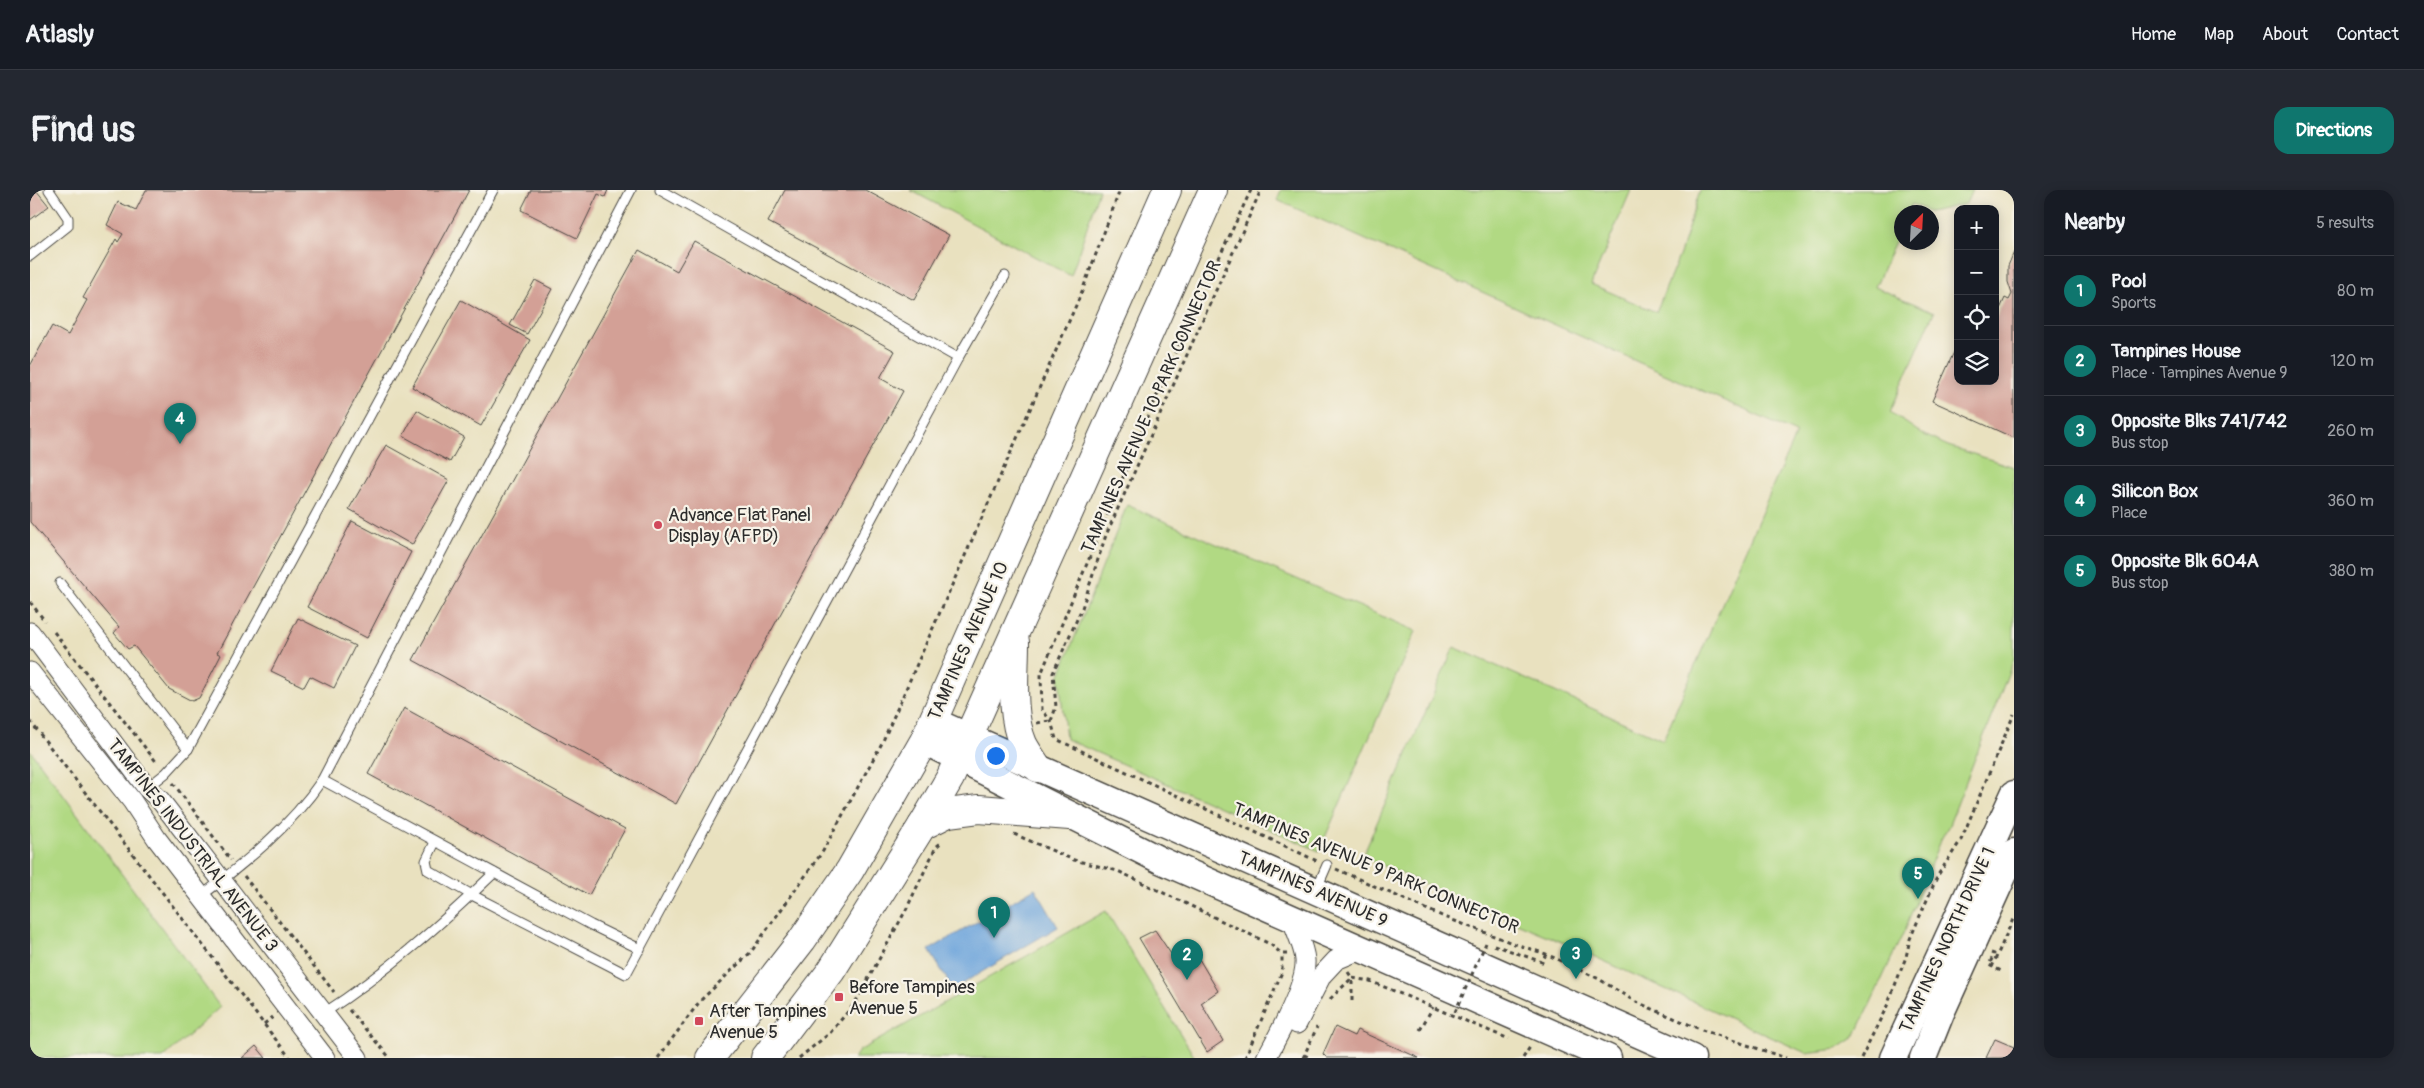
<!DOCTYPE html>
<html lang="en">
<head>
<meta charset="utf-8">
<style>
	:root { --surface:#171b24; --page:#242831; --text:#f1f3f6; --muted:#9ea1a6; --line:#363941; --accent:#0f766e }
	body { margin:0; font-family:Pangolin,sans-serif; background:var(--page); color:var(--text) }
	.controls { position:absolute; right:15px; top:15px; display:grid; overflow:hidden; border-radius:10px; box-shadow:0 2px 12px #0003 }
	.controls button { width:45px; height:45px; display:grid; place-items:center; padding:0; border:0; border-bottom:1px solid var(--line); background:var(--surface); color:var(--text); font:25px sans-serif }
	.compass { position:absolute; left:1864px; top:15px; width:45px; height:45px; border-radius:50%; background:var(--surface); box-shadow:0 2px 12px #0003; rotate:24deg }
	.you { position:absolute; left:965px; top:565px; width:18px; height:18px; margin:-12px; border:4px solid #fff; border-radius:50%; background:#1a73e8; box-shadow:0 0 0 8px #1a73e833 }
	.badge { display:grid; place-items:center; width:32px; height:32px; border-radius:50%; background:var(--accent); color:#fff; font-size:16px; font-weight:700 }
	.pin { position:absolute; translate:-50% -41px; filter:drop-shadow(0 1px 2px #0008) }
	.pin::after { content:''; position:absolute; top:26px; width:18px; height:15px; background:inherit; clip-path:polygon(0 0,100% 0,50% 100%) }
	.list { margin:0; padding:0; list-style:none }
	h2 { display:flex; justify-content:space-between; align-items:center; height:65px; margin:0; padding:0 20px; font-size:21px }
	h2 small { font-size:16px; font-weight:400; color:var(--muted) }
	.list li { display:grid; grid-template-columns:32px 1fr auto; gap:15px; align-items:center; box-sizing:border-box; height:70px; padding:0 20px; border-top:1px solid var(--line) }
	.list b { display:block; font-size:19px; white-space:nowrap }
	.list p { margin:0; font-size:16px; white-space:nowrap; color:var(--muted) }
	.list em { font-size:16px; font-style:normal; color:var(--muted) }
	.icon { flex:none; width:28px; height:28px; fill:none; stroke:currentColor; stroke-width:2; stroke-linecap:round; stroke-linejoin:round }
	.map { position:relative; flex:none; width:1984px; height:868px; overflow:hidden; border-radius:15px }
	header { display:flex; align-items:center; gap:30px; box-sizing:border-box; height:70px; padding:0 25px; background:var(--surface); border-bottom:1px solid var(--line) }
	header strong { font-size:24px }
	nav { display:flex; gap:28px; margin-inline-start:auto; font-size:18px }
	.intro { display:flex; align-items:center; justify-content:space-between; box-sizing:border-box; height:120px; padding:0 30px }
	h1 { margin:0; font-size:35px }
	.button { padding:12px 22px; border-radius:15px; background:var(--accent); color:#fff; font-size:18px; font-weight:700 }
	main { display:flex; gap:30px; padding:0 30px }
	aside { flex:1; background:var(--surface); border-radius:15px; box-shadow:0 2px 12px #0003 }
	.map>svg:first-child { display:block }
	.green { fill:#b1d983; stroke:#6e8257 }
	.water { fill:#6da4db; stroke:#4c6883 }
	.building { fill:#d3a096 }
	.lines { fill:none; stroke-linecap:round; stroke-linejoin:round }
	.lane-casing { stroke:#484641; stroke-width:11 }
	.street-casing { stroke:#484641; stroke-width:21 }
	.secondary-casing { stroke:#484641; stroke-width:29 }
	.primary-casing { stroke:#484641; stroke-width:30 }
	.path { stroke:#484641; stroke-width:3; stroke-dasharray:4 4; stroke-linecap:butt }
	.lane { stroke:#fff; stroke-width:9 }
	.street { stroke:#fff; stroke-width:19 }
	.secondary { stroke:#fff; stroke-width:26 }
	.primary { stroke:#fff; stroke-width:28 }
	.path-bridge { stroke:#484641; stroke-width:3; stroke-dasharray:4 4; stroke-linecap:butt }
	.poi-dot { fill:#d1495b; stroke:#f7f3e8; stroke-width:2 }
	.labels { text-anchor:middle; stroke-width:4.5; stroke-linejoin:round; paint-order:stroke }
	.street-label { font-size:18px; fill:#2b2b2b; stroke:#f7f3e8 }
	.poi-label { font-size:18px; fill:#2b2b2b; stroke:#f7f3e8; text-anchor:start }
</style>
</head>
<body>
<header>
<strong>Atlasly</strong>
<nav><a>Home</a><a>Map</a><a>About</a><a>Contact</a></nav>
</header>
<div class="intro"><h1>Find us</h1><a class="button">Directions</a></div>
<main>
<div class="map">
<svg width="1984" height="868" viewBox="0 0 1984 868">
	<rect width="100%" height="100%" fill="#f7f3e8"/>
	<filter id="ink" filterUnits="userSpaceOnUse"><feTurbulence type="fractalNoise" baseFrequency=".02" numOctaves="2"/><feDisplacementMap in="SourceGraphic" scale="10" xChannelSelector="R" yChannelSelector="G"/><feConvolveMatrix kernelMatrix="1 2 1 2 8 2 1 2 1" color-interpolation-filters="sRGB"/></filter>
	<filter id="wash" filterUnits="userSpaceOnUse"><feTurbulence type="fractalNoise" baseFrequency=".0096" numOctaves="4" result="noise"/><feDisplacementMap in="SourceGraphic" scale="20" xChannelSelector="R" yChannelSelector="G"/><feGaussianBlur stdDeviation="1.12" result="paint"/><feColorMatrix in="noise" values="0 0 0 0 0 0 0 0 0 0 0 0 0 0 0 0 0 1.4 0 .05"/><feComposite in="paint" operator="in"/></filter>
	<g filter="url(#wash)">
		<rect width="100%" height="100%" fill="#e9e1bf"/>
		<g class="green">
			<path d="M880,0h189l-28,86z"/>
			<path d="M1251,0h350l-40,94 65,28 24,-58 20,-64h272l-6,14 -36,8 -18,-8 -4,8h-6l-1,16 -26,59 59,25 -44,100 32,22 26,12 66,21v192l-65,166 -10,18 -32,82 -52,112 -18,12 -31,4 -233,-106 -211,-90 92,-210 209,93 133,-307 -519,-233z"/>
			<path d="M1097,315l289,126 -97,220 -253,-112 -7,-62z"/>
			<path d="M0,560l190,257 -57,51h-133z"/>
			<path d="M1076,721l89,147h-341l5,-7z"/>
		</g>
		<path class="water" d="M1005,698l23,39 -105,62 -24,-39z"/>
		<g id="blocks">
			<g class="building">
				<path d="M0,0h6l13,16 -19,14z"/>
				<path d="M116,0h323l-252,463 4,2 -22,43 -7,3 -23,-12 -35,-43 -6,3 -14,-16 5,-6 -89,-105v-156l22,-40 16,9 19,-35 -4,-2 33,-59 2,3 5,-8 -16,-9 11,-23 18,8z"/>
				<path d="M501,0h77l-3,7 -7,-3 -21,44 -56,-28z"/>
				<path d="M755,0h80l84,45 -35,65 -146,-78z"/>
				<path d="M664,51l201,110 -15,27 23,13 -227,413 -263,-144 226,-410 38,21z"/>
				<path d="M1984,62v186l-82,-37 26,-58v38h37v-61l10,-22 4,2 3,-6 -4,-12v-16z"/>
				<path d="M505,90l17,9 -25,45 -17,-9z"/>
				<path d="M431,110l69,40 -49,86 -69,-39z"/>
				<path d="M387,220l47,27 -14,25 -47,-26z"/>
				<path d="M356,255l63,35 -37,65 -63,-36z"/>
				<path d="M322,331l59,31 -44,86 -60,-31z"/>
				<path d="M268,428l57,28 -21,42 -24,-12 -6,11 -33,-16z"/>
				<path d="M374,518l221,121 -36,66 -221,-121z"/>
				<path d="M1125,740l26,39 18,-10 19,32 -17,12 22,38 -16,11 -68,-114z"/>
				<path d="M1305,837l19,9 3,-6 62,28h-92l-4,-4z"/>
				<path d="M1965,849l19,8v11h-28z"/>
				<path d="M226,856l10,12h-24z"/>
			</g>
		</g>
	</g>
	<g filter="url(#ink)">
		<use href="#blocks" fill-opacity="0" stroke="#484641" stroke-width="1"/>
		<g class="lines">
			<g class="lane-casing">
				<g id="lane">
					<path d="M630,0l298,168"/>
					<path d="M0,66l38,-30v-8l-19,-28"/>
					<path d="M30,393l128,166"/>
					<path d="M292,590l269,145 49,24"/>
					<path d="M116,599l20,-16 22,-24 305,-559"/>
					<path d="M405,652l-9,19 2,9 44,25 154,79 332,-616 47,-82"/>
					<path d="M1287,698l10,-23"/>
					<path d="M171,706c44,-33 90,-70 121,-116l309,-590"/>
					<path d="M294,823c62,-40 117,-89 170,-140"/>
				</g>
			</g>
			<g class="street-casing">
				<g id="street">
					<path d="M0,442l117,156 13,12 198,258"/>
					<path d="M0,482l102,129 25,38 168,219"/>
					<path d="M1267,834l25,-49 14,-15 24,-10"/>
					<path d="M1236,868c12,-22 41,-74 39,-98 -1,-13 -9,-28 -13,-41"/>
				</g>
			</g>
			<g class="secondary-casing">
				<g id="secondary">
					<path d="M903,531l759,337"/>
					<path d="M894,551l236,119 448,198"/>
					<path d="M1863,868l121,-264"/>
					<path d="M1893,868l18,-45 73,-161"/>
				</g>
			</g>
			<g class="primary-casing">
				<g id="primary">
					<path d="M985,452c0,32 -5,72 8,102 4,8 10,16 15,24"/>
					<path d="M892,636l26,-13 31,-4 91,7"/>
					<path d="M680,868l92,-118 48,-70 74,-129 243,-551"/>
					<path d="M735,868l66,-87 91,-145 28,-48 263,-588"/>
				</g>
			</g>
			<g class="path">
				<path d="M1221,0l-72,153 -138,331 1,36 9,11 5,18 261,122"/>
				<path d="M0,412l15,19"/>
				<path d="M24,442l104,132"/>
				<path d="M0,531l260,337"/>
				<path d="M1021,531l5,-14 -3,-34 29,-65 24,-73 155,-345"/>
				<path d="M1007,533l13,-2"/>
				<path d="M143,593l58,77"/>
				<path d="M984,644l60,26 44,11 152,73 12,10h6"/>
				<path d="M1306,679l106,47 73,28 31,10 53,25 35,22 68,29 84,28"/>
				<path d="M214,686l90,116"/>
				<path d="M1464,755l48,17 4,-8"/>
				<path d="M1961,763l3,1 -5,11 14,7"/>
				<path d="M1962,777l22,-50"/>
				<path d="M1318,782l4,6 18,3 139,58"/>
				<path d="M1300,809l22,-21"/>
				<path d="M1322,811v-22"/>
				<path d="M319,820l41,48"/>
				<path d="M234,834l9,-7"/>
				<path d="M1390,840l13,-23"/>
				<path d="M1274,865l7,3"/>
				<path d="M628,868l42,-57 51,-49 72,-101 59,-108 199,-449 39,-104"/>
				<path d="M769,868l31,-25 25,-30 51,-93 30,-63 7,-6"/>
				<path d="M1215,868l37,-86v-18"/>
				<path d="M1273,868l14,-31"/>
				<path d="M1493,868l7,-11"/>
				<path d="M1831,868l26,-52 19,-49 4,-18 9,-21 19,-43 23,-35 53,-126"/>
			</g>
			<use href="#lane" class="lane"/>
			<use href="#street" class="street"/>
			<use href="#secondary" class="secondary"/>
			<use href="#primary" class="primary"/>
			<path class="path-bridge" d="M1425,822l31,-69"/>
		</g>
	</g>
	<g class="poi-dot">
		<circle cx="628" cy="335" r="5"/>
		<rect x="804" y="802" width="10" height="10" rx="2.5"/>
		<rect x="664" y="826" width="10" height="10" rx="2.5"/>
	</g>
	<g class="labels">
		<g class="street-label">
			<text transform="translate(1121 217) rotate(-66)" y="6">TAMPINES AVENUE 10 PARK CONNECTOR</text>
			<text transform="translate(938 451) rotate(-66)" y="6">TAMPINES AVENUE 10</text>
			<text transform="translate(163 655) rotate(52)" y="6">TAMPINES INDUSTRIAL AVENUE 3</text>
			<text transform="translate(1346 678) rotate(23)" y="6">TAMPINES AVENUE 9 PARK CONNECTOR</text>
			<text transform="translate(1283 699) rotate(24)" y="6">TAMPINES AVENUE 9</text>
			<text transform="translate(1917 750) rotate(-65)" y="6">TAMPINES NORTH DRIVE 1</text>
		</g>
		<g class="poi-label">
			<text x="638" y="331">Advance Flat Panel<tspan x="638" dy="21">Display (AFPD)</tspan></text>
			<text x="819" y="803">Before Tampines<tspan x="819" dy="21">Avenue 5</tspan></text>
			<text x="679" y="827">After Tampines<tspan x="679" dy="21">Avenue 5</tspan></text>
		</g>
	</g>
</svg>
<div class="controls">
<button>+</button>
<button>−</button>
<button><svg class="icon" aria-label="locate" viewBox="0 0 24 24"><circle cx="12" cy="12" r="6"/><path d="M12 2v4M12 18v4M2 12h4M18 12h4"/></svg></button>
<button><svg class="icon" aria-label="layers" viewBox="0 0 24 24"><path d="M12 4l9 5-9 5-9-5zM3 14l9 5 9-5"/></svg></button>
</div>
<svg class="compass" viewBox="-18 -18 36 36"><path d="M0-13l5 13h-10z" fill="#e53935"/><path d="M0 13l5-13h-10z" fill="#9ea1a6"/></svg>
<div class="you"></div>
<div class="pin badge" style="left:964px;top:748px">1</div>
<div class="pin badge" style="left:1157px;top:790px">2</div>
<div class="pin badge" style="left:1546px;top:789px">3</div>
<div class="pin badge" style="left:150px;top:254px">4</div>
<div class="pin badge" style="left:1888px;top:709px">5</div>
</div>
<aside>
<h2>Nearby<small>5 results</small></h2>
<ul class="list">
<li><span class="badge">1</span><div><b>Pool</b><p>Sports</p></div><em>80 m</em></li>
<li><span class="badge">2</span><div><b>Tampines House</b><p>Place · Tampines Avenue 9</p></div><em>120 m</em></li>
<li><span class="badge">3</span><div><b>Opposite Blks 741/742</b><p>Bus stop</p></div><em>260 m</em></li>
<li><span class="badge">4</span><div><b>Silicon Box</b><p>Place</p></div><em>360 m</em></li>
<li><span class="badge">5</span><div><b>Opposite Blk 604A</b><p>Bus stop</p></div><em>380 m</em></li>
</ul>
</aside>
</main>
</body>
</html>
